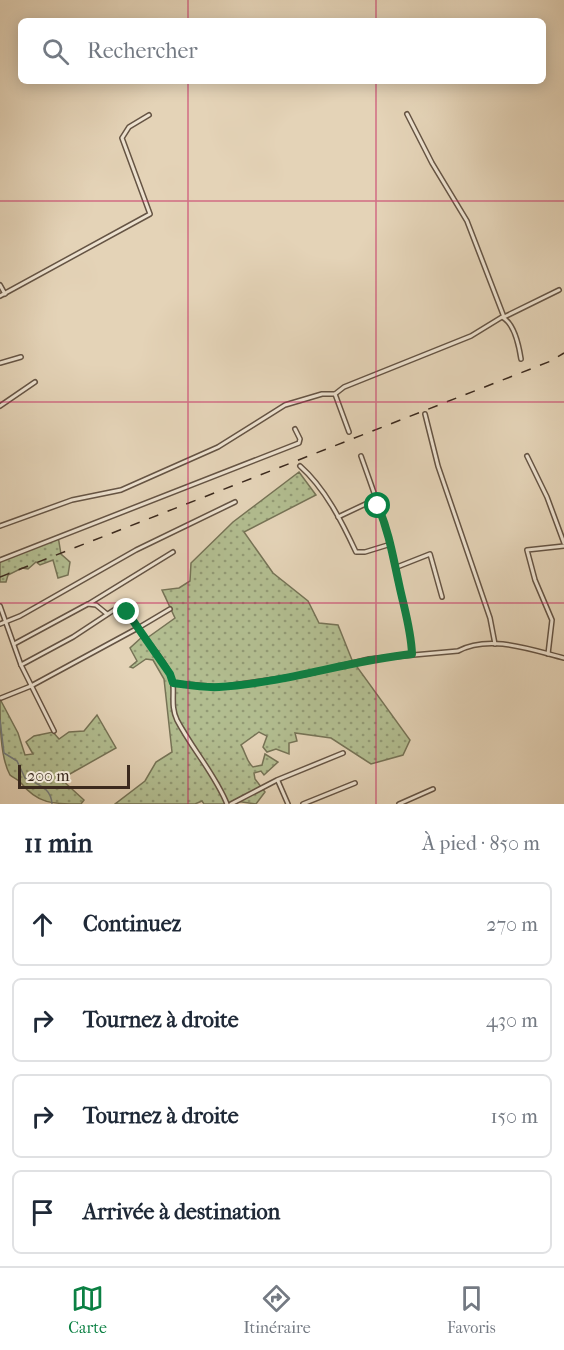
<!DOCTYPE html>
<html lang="fr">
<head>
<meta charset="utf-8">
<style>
	:root { --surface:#fff; --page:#f2f2f3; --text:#1f2937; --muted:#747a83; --line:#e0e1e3; --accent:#0b8043 }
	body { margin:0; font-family:"IM FELL French Canon",serif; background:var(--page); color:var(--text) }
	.scale { position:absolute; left:18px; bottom:15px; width:112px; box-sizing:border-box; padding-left:6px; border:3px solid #3b291d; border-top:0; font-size:16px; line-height:21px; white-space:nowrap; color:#3b291d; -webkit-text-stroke:4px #ede2d0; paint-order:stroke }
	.stop { position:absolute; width:18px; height:18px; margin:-14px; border:4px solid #0b8043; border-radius:50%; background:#fff }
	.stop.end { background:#0b8043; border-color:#fff; box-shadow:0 2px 6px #0008 }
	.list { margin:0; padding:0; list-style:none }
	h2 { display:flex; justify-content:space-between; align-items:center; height:78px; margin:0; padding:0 24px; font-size:26px }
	h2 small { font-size:20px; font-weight:400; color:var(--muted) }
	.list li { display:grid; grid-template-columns:39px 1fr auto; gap:18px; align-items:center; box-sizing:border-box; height:84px; margin:0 12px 12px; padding:0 12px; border:2px solid var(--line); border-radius:9px }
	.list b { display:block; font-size:22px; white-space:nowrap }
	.list em { font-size:20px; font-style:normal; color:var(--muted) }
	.icon { flex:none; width:33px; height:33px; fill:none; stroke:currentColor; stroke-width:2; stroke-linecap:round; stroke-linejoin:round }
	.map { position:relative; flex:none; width:564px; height:804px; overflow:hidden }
	.search { position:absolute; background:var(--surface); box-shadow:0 3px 15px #0003; left:18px; right:18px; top:18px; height:66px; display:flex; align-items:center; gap:15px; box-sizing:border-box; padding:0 21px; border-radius:9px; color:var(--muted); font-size:22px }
	.sheet { height:462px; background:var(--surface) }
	nav { display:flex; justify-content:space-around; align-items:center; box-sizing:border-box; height:84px; border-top:2px solid var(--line); background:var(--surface); font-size:16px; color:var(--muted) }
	nav a { display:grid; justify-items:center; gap:3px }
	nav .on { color:var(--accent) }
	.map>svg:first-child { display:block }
	.grass { fill:url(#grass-dots); stroke:#767356; stroke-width:1.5 }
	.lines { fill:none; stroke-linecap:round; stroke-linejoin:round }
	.stream { stroke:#757c7c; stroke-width:1.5 }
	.street-casing { stroke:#655444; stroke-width:6 }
	.street { stroke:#ede2d0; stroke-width:3 }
	.rail { stroke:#3b291d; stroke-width:1.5; stroke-dasharray:10 10; stroke-linecap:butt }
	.route { stroke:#0b8043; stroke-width:8 }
	.grid { fill:none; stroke:#c2185b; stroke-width:1.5; stroke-opacity:0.55 }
</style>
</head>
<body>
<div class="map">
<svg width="564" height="804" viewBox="0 0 564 804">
	<defs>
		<pattern id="grass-dots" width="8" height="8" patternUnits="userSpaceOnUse" patternTransform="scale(1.5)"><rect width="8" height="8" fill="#b2bd90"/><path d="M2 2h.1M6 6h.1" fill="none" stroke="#929a75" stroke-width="1.8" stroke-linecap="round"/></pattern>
	</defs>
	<rect width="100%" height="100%" fill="#e4d3b7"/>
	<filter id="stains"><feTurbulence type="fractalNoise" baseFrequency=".00333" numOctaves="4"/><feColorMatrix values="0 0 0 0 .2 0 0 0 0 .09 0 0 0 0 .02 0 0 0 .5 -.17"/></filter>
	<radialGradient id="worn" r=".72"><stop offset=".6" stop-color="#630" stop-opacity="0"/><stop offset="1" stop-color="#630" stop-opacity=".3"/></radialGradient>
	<g class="grass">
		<path d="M299,472l17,23 -72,37 29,41 35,28 11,22 19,2 14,35 58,80 -7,15 -32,9 -40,-26 -36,-5 2,8 -8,2v11l-13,-5 -9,3 -4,-5 4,-11 -8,-4 -18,13c5,8 5,16 12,22l9,-2 3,-11 13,8 -14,13 -3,-4 -7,2 1,6 10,13 -9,12 -21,-3 -8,3h-23l-2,-3 -7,3h-80l30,-23 11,-19 16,-10 -8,-73 -11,-19 -7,-1 -13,9 -3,-1 7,-6 -7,-13 12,-11 5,1 28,-20 -13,-28 17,-2 11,-7 1,-18 42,-41z"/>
		<path d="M58,536l3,18 9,8 -2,13 -10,3 -5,-18 -13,5 -4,-3 -8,7 -6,-1 -14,7 -2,7h-6v-21z"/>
		<path d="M0,699l18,34 7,22 8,-1 -7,-12 8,-6 19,-4 6,7 10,-7 15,-1 13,-16 19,33 -55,31 23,21 -3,4c-29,0 -43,0 -60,-21 -3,-4 -8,-5 -11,-8 -10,-18 -10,-53 -10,-76z"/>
	</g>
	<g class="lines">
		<path class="stream" d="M0,720l4,33 13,8 8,17c13,7 26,9 27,26"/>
		<g class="street-casing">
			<g id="street">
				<path d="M407,114l25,49 35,58 37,96 55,-27"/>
				<path d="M0,285l5,9"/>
				<path d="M0,296l150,-82 -28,-76 7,-11 20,-12"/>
				<path d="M0,363l21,-6"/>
				<path d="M335,394l9,-7 127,-51 31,-19c12,6 17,29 19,42"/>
				<path d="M0,406l35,-24"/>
				<path d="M425,414l13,52 52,152 5,26"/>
				<path d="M361,456c15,42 30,82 37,125 5,25 13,47 14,73"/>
				<path d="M527,456l20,41 17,46"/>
				<path d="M300,466c25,22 42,56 56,86h9l26,-8"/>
				<path d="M338,517l36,-17"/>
				<path d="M0,526l72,-26 49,-10 97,-43 67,-42 37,-11h13l14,38"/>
				<path d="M0,560l299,-117 1,-4 -5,-10"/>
				<path d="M397,567l33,-13 12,43"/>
				<path d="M90,603l83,-51"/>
				<path d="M0,606l21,59 33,66"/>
				<path d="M0,624l20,-8 116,-66 99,-48"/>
				<path d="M14,644l74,-40 8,1 11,9"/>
				<path d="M548,654l4,-34 -17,-40 -8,-30 37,-4"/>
				<path d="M21,665l52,-28 44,-29 9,2 12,18 32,-19"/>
				<path d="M173,683l46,4 84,-12 66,-16 89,-8c32,-17 74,-1 106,7"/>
				<path d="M1,698l30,-12 107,-58c9,14 33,40 35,55 1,14 -2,24 4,37 15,29 38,54 50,84"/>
				<path d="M278,781l10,23"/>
				<path d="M231,804l46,-24 66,-27"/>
				<path d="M303,804l52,-21"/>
				<path d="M399,804l34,-15"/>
			</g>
		</g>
		<use href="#street" class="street"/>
		<path class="rail" d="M0,577l551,-216 13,-8"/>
	</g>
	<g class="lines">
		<path class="route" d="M127,612l43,62 3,9c15,2 31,5 46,4 65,-4 128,-26 193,-33 -1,-25 -8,-46 -13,-70 -6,-27 -10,-52 -21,-78"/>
	</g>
	<path class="grid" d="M188,0v21M376,0v21M188,81v723M376,81v723M0,201h564M0,402h564M0,603h564"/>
	<rect width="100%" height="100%" filter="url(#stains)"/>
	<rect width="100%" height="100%" fill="url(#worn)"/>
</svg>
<div class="scale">200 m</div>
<div class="stop" style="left:378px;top:506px"></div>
<div class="stop end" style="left:127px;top:612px"></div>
<div class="search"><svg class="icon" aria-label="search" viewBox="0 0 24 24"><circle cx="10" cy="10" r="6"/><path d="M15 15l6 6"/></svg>Rechercher</div>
</div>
<section class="sheet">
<h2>11 min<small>À pied · 850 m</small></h2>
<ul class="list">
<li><svg class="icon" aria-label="ahead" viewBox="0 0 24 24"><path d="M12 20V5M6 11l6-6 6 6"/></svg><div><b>Continuez</b></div><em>270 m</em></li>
<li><svg class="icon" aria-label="right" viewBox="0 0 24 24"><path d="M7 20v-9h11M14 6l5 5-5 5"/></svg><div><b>Tournez à droite</b></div><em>430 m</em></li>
<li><svg class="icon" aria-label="right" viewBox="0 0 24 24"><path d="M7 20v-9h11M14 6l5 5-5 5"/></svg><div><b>Tournez à droite</b></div><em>150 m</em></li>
<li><svg class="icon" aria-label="arrive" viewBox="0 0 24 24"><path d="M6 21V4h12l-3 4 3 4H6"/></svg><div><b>Arrivée à destination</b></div></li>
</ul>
</section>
<nav>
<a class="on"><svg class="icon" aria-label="map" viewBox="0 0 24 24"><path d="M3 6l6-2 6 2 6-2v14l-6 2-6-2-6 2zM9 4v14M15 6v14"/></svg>Carte</a>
<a><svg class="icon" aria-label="directions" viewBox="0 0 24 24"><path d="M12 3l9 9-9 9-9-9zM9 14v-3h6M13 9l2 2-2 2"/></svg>Itinéraire</a>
<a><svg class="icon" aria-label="saved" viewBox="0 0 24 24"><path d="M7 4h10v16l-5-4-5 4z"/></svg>Favoris</a>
</nav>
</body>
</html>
